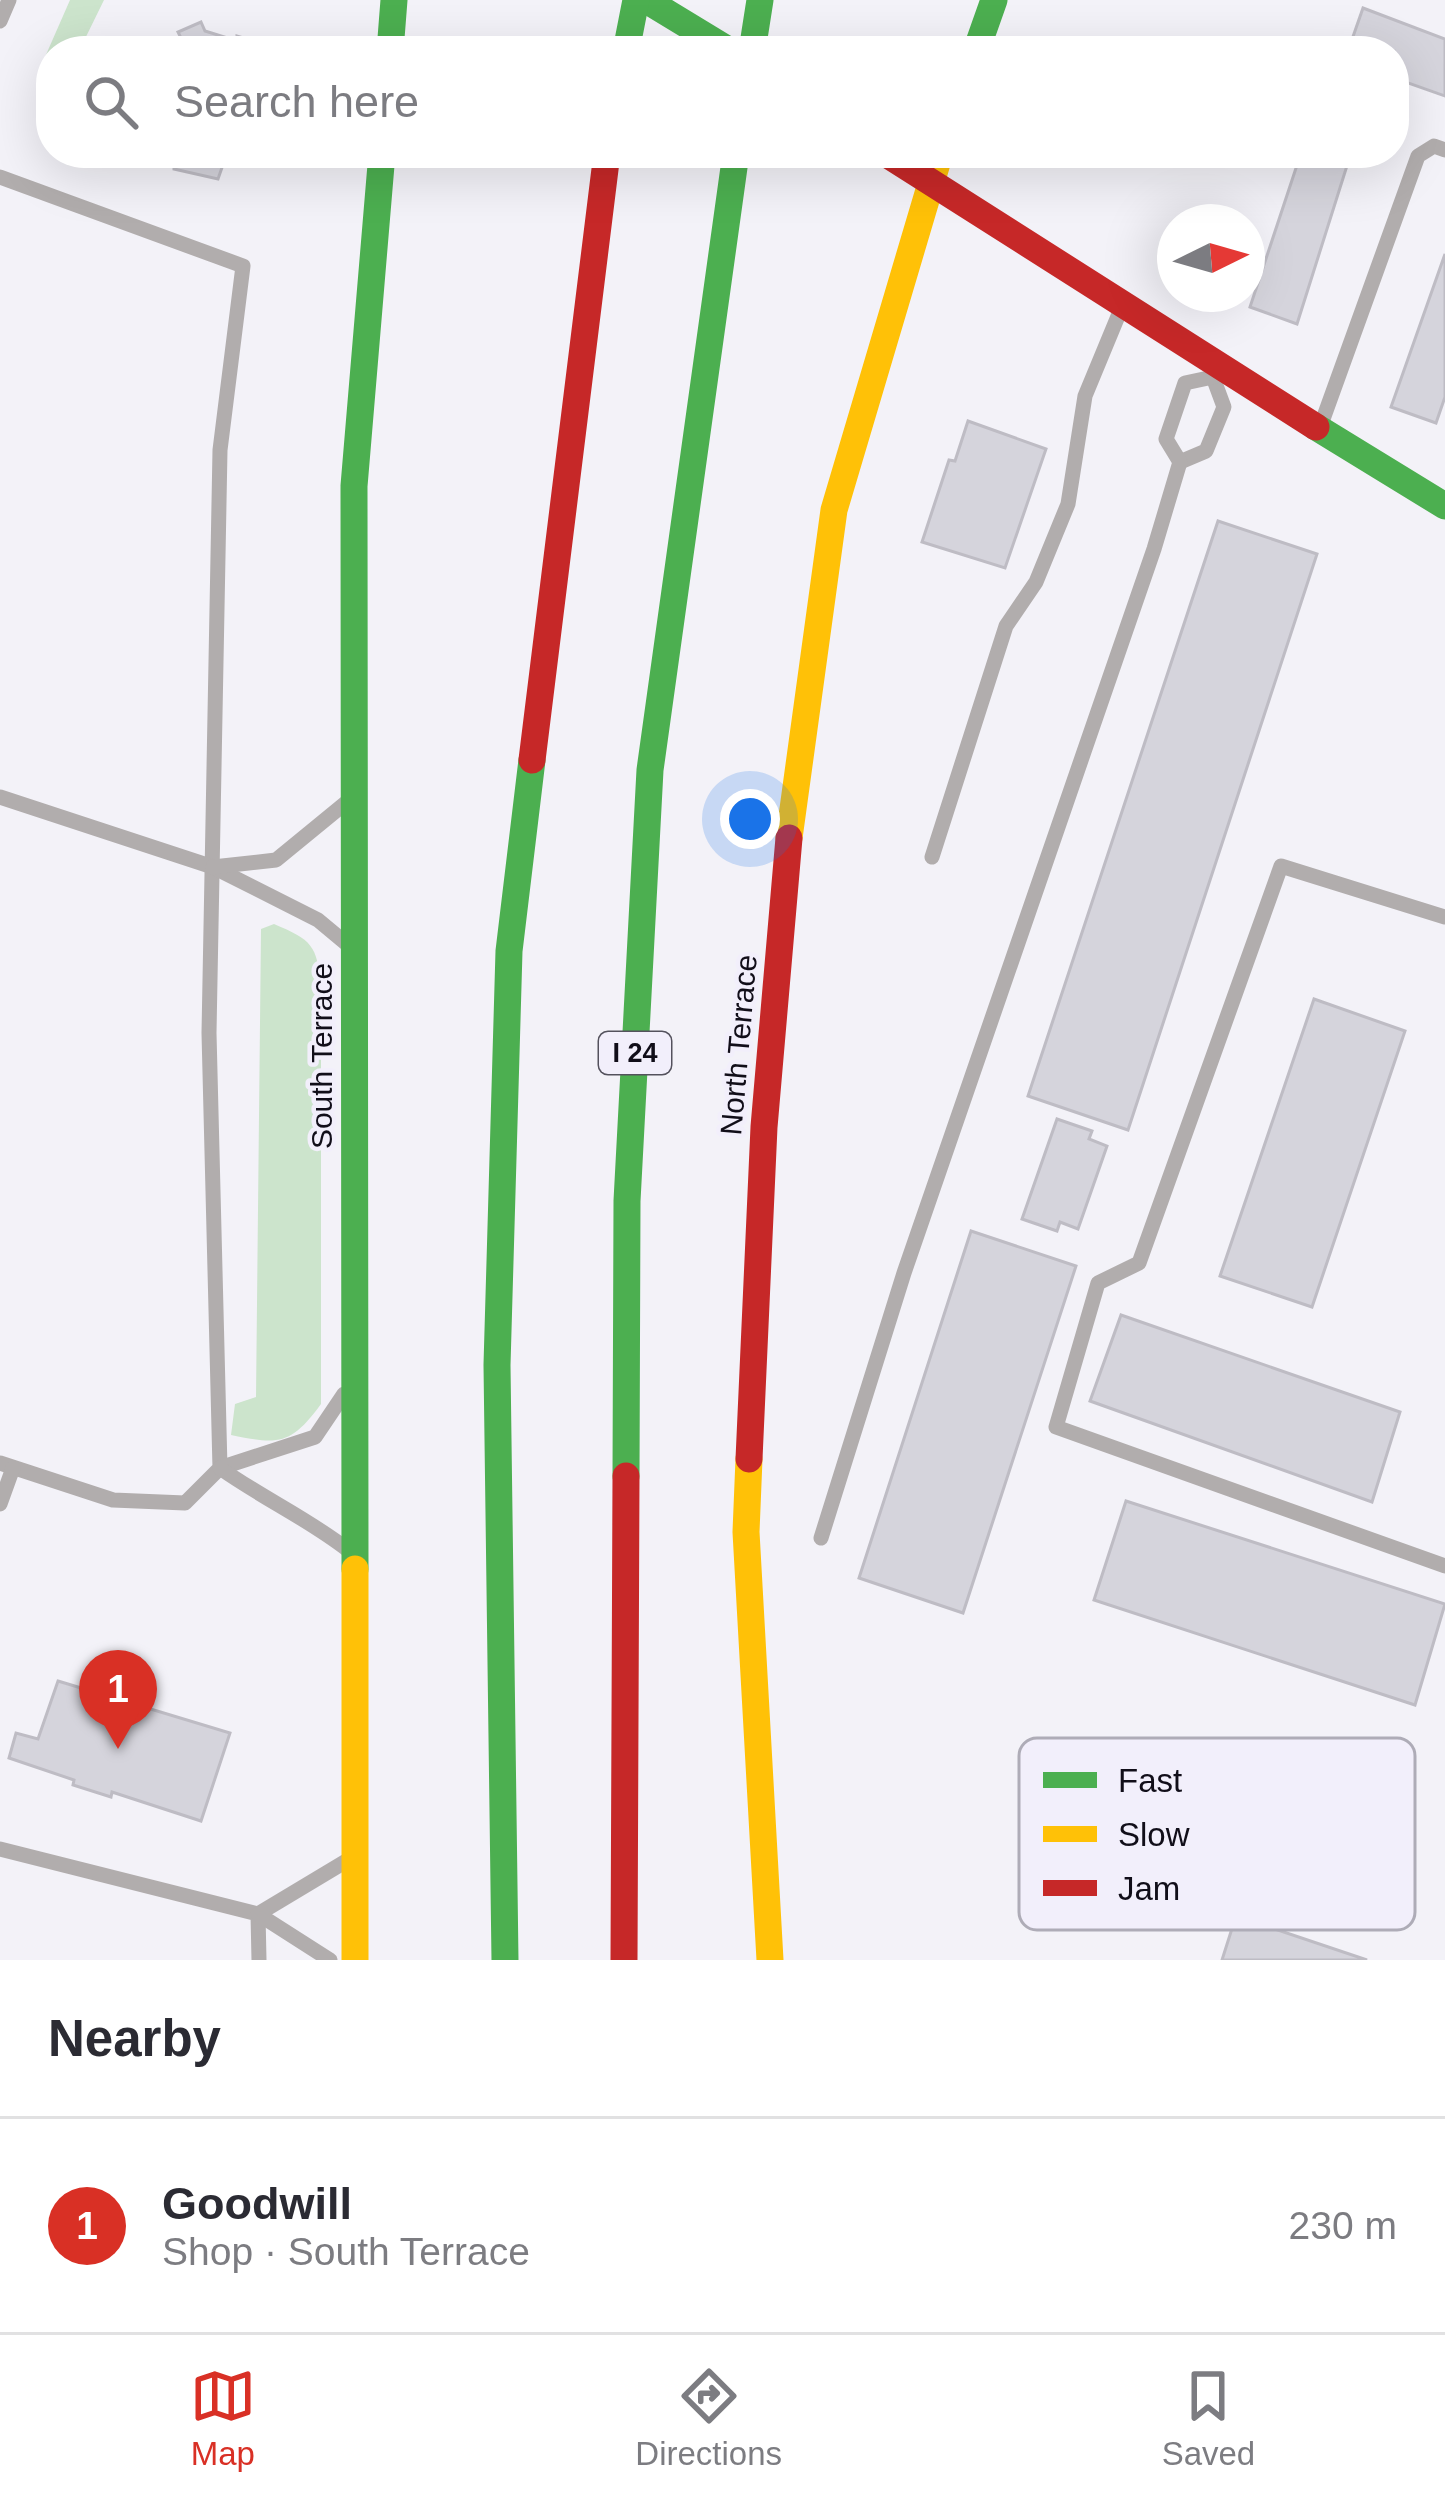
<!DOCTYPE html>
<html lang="en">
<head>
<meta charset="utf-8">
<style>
	:root { --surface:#fff; --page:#f7f7f7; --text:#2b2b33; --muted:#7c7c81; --line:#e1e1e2; --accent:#d93025 }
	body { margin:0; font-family:Helvetica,sans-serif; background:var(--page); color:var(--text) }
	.compass { position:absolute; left:1157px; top:204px; width:108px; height:108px; border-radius:50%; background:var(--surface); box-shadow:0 12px 48px #0002; rotate:85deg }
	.you { position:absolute; left:750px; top:819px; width:42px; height:42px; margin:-30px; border:9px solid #fff; border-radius:50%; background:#1a73e8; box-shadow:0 0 0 18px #1a73e833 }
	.badge { display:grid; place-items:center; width:78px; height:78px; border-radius:50%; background:var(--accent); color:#fff; font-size:39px; font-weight:700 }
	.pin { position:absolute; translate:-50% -99px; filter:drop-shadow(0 3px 6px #0008) }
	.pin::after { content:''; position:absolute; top:63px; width:42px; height:36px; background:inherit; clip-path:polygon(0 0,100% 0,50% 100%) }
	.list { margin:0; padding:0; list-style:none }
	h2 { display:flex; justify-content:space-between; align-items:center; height:156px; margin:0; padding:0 48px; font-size:51px }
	h2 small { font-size:39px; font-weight:400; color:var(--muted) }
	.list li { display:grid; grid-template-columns:78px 1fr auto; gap:36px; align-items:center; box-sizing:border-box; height:216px; padding:0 48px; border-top:3px solid var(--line) }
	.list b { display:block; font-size:45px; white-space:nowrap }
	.list p { margin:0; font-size:39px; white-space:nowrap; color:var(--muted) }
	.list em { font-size:39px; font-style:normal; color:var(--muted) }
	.icon { flex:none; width:66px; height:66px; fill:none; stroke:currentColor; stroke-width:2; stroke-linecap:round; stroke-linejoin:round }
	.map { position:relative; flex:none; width:1445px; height:1960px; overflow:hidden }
	.search { position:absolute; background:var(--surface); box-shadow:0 12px 48px #0002; left:36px; right:36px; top:36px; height:132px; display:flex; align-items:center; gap:30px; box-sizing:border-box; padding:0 42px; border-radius:48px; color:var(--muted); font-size:45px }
	.sheet { height:372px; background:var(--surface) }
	nav { display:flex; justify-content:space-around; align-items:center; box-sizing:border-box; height:168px; border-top:3px solid var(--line); background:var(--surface); font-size:33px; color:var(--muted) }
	nav a { display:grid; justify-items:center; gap:6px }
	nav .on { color:var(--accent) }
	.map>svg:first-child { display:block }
	.green { fill:#cce4cc }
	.building { fill:#d5d4dc; stroke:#bebcc4; stroke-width:3 }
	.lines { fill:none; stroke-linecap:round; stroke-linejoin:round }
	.lane { stroke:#b1adad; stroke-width:15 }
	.fast { stroke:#4caf50; stroke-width:27 }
	.slow { stroke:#ffc107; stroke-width:27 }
	.jam { stroke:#c62828; stroke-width:27 }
	.labels { text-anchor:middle; stroke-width:9; stroke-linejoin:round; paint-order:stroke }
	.shield { fill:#f2effb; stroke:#54525d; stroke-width:3 }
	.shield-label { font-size:27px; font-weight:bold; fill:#110e19 }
	.street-label { font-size:30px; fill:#110e19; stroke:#f2effb }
	.key { fill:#f2effb; stroke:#aeacb7; stroke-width:3 }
	.key-label { font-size:33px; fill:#110e19 }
</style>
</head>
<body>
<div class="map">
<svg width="1445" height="1960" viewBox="0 0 1445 1960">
	<rect width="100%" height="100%" fill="#f3f2f8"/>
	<g class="green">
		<path d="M70,0h34l-25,51h-28v16l-6,-10z"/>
		<path d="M274,924c38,16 43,21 47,62v418c-30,41 -42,41 -90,31l4,-31 21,-7 5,-468z"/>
	</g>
	<g class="building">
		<path d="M1363,8l82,31v57l-51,-18v-27h-46z"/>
		<path d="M201,22l4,9 32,10v-5l20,6 -3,9h-94l22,-11 -4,-8z"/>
		<path d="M157,153h70l-9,26 -44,-10v-6l-19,-6z"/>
		<path d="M1301,153h50l-54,171 -47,-17z"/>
		<path d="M1445,254v143l-9,26 -45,-16z"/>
		<path d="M968,421l78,28 -41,119 -83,-26 27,-82 6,1z"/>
		<path d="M1218,521l99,33 -189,576 -100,-34z"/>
		<path d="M1314,999l91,32 -93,276 -92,-31z"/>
		<path d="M1057,1119l35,12 -3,8 18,7 -29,83 -18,-7 -3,9 -35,-12z"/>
		<path d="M971,1231l105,35 -113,347 -104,-35z"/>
		<path d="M1121,1315l279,97 -28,90 -282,-101z"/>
		<path d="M1126,1501l319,103 -30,101 -321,-105z"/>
		<path d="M58,1681l172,52 -29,88 -89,-29 -1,5 -38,-12 1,-5 -65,-22 7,-25 22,6z"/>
		<path d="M1236,1916l131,44h-145z"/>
	</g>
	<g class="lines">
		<g class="lane">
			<path d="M0,21l9,-21"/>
			<path d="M0,177l243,89 -23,184 -11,583 11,435 -35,35 -72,-3 -113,-37"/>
			<path d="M1322,422l96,-266 16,-10 11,4"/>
			<path d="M1180,462l26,-11 18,-44 -10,-27"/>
			<path d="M0,797l213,70 105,53 30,25"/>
			<path d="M932,857l74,-231 30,-44 32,-78 17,-108 36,-87"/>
			<path d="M213,867l63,-7 72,-59"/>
			<path d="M1445,917l-164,-51 -142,397 -41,20 -42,144 389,139"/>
			<path d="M220,1468l95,-31 29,-43"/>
			<path d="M220,1468c42,30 87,50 128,82"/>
			<path d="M0,1504l13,-36"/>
			<path d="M821,1538l83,-265 250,-724 26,-87 -14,-23 19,-56 28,-6"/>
			<path d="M0,1849l258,65 1,46"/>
			<path d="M330,1960l-72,-46 90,-54"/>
		</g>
		<g class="fast">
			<path d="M646,0l84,51"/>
			<path d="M390,51l4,-51"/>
			<path d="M626,51l10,-51"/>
			<path d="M752,51l8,-51"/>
			<path d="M976,51l18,-51"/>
			<path d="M1316,427l129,79"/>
			<path d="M626,1476l1,-275 23,-431 86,-617"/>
			<path d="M355,1569l-1,-1083 28,-333"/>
			<path d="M505,1960l-8,-595 12,-414 23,-191"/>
		</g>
		<g class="slow">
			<path d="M789,838l45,-328 106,-357"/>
			<path d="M749,1459l-3,73 24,428"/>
			<path d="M355,1569v391"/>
		</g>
		<g class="jam">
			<path d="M885,153l431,274"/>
			<path d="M532,760l75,-607"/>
			<path d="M749,1459l15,-332 25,-289"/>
			<path d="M624,1960l2,-484"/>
		</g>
	</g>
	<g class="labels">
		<rect class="shield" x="599" y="1032" width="72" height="42" rx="9"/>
		<g class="shield-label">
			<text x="635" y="1062">I 24</text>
		</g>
		<g class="street-label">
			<text transform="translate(739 1045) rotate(-85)" y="10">North Terrace</text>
			<text transform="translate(322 1056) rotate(-90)" y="10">South Terrace</text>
		</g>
	</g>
	<rect x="1019" y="1738" width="396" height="192" rx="18" class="key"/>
	<rect x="1043" y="1772" width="54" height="16" fill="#4caf50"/>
	<rect x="1043" y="1826" width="54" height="16" fill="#ffc107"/>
	<rect x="1043" y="1880" width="54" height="16" fill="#c62828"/>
	<g class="key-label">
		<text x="1118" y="1792">Fast</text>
		<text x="1118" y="1846">Slow</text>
		<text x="1118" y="1900">Jam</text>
	</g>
</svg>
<svg class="compass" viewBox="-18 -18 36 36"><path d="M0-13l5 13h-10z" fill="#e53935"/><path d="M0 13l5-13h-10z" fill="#7c7c81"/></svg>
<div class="you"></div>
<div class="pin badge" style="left:118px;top:1749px">1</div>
<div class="search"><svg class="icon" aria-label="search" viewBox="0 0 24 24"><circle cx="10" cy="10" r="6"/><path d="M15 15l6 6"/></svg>Search here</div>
</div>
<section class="sheet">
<h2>Nearby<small></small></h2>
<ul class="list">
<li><span class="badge">1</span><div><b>Goodwill</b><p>Shop · South Terrace</p></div><em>230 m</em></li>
</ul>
</section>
<nav>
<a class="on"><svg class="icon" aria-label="map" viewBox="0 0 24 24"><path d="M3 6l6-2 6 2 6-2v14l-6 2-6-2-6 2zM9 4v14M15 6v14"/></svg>Map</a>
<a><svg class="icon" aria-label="directions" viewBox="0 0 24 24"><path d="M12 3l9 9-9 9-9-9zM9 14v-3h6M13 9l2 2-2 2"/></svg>Directions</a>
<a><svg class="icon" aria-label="saved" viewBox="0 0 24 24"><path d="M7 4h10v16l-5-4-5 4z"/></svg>Saved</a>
</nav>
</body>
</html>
